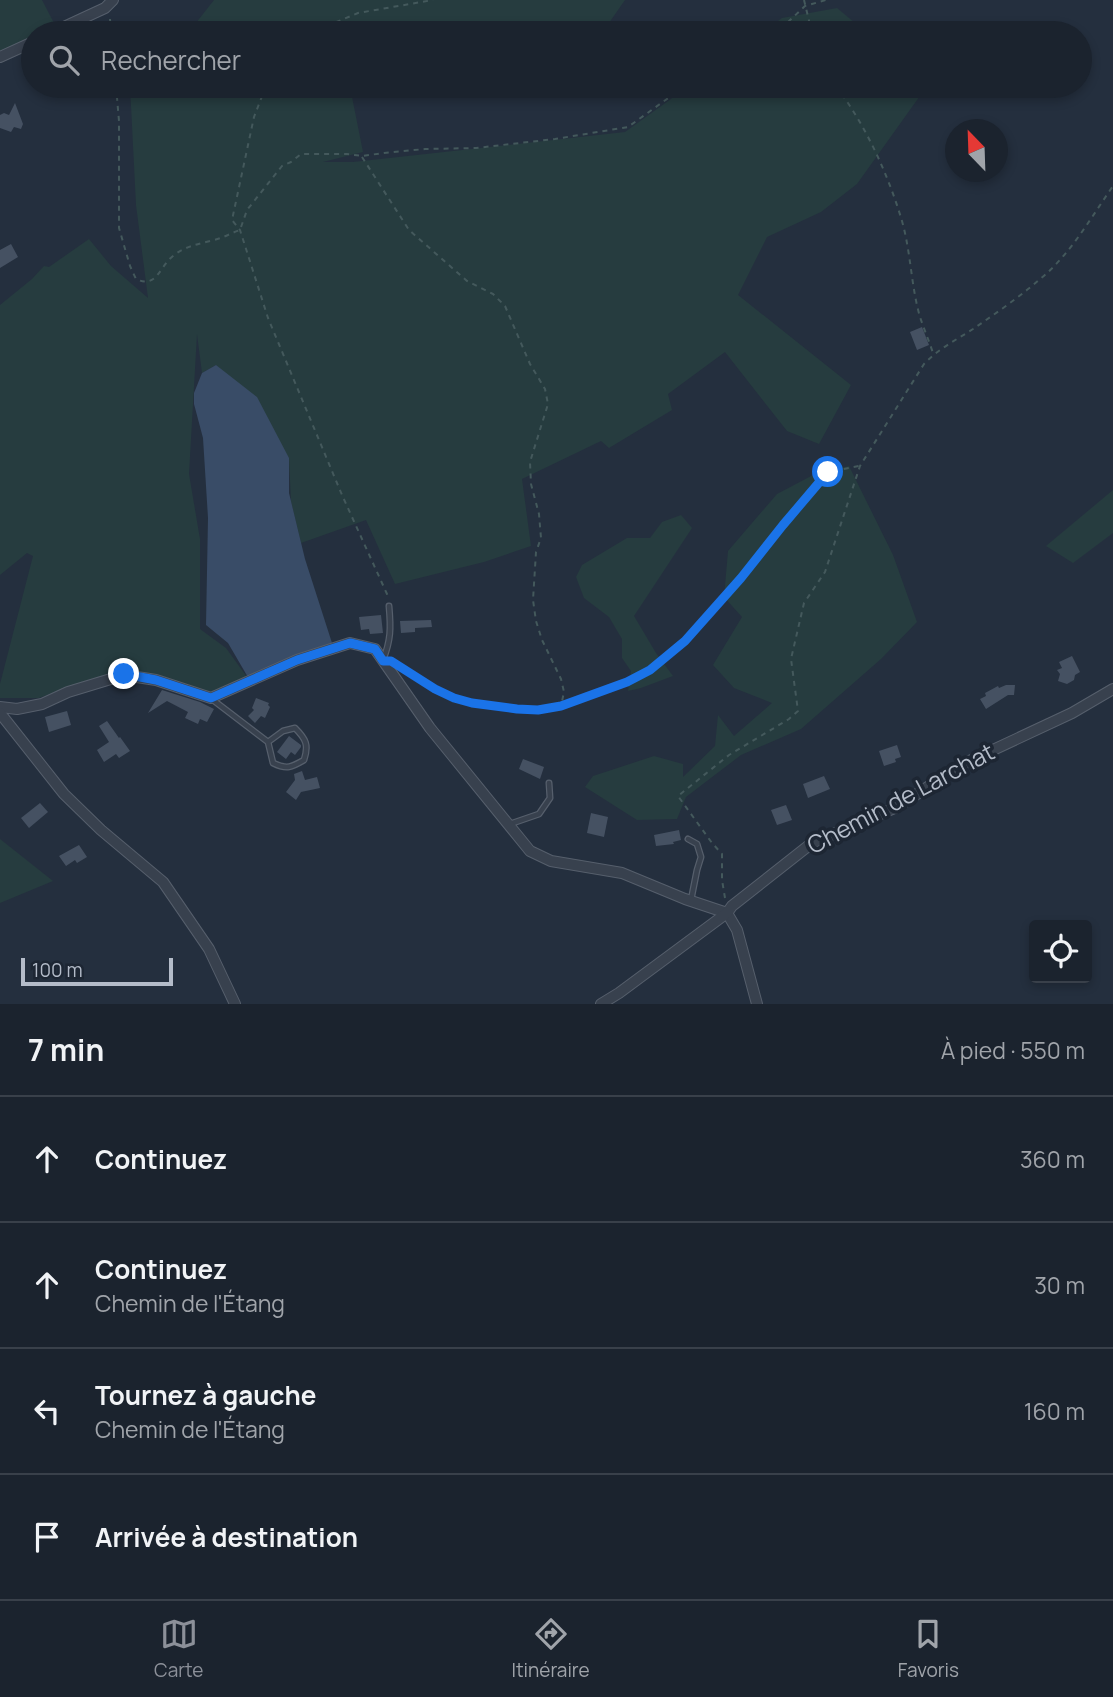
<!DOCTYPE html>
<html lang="fr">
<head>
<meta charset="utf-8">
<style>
	:root { --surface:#1b232e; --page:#282f3a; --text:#f1f3f6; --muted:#a0a4aa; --line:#39404a; --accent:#8c9099 }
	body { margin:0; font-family:Manrope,sans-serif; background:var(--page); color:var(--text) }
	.controls { position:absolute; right:21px; bottom:21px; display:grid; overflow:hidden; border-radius:7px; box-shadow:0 4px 10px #0003 }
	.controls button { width:63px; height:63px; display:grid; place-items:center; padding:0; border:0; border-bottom:2px solid var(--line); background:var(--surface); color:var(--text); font:35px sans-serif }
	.compass { position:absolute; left:945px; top:119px; width:63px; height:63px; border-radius:50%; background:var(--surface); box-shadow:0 4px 10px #0003; rotate:337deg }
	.scale { position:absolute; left:21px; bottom:18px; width:152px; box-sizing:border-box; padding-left:7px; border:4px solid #b4bcc9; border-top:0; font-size:19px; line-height:24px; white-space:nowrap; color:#b4bcc9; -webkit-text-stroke:5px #1d2633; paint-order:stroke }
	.stop { position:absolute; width:21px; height:21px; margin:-16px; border:5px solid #1a73e8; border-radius:50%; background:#fff }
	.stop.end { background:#1a73e8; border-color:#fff; box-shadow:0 2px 7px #0008 }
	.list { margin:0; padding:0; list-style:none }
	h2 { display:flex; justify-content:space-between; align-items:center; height:91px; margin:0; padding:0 28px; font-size:30px }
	h2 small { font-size:23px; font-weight:400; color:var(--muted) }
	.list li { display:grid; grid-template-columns:46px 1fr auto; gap:21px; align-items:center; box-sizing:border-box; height:126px; padding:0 28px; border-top:2px solid var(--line) }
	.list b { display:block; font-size:26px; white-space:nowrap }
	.list p { margin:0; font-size:23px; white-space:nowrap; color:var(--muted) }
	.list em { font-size:23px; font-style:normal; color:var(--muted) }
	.icon { flex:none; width:38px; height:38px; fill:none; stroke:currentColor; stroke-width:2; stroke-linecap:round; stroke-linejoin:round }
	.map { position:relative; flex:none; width:1113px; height:1004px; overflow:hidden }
	.search { position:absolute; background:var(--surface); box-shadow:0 4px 10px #0003; left:21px; right:21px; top:21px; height:77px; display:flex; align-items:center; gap:18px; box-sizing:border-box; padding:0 24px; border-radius:38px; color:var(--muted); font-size:26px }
	.sheet { height:595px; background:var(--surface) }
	nav { display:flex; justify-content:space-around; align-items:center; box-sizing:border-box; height:98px; border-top:2px solid var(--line); background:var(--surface); font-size:19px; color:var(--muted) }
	nav a { display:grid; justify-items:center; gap:4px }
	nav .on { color:var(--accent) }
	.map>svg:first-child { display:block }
	.green { fill:#263c3f }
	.water { fill:#394c67 }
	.building { fill:#455162 }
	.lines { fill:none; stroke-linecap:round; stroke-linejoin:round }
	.lane-casing { stroke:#565f6c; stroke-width:7 }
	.street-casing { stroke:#565f6c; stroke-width:12 }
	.path { stroke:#44595c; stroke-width:2; stroke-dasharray:5 5; stroke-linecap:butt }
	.lane { stroke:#38414e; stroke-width:4.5 }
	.street { stroke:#38414e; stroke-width:10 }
	.route { stroke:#1a73e8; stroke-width:9 }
	.labels { text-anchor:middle; stroke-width:7; stroke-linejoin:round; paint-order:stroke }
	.street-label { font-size:24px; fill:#b4bcc9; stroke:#1d2633 }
</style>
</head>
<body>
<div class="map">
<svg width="1113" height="1004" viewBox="0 0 1113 1004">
	<rect width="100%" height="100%" fill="#242f3e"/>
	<g class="green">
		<path d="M0,0h42l12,23 -21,10v2l-33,18z"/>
		<path d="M214,0h411l-23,33h-414z"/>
		<path d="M837,8l30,25h-105l20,-15z"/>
		<path d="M130,86h327l-105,11 11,55 -40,10h30l272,-30 64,-46h227l6,7 -65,91 -36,28 -54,25 -29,58 113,90 -32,59 -32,-13 -62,-79 -57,42 4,16 -63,38 -8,-7 -79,38 9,67 -47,16 -89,22 -29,-64 -65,23 -10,-41 -2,-44 -73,-93 -14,8 -5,-39 -8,140 11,65v90l26,19 21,29 -16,9 -19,7 -79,-23 -45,10 -49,18h-39v-14l33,-128 -6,-3 -27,22v-270l32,-26 12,-13 5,1 40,-28 22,27 37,32 -12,-93z"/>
		<path d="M849,466l44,89 24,67 -36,37 -80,70 -60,26 -55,42 -9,22 -40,1 -52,-33 8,-11 61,-20 29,8v13l32,-31 3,-31 16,21 38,-33 -38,-15 -21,-23 29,-48 -18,-20 4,-46 49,-57 36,-19z"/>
		<path d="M1113,490v43l-40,30 -27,-17z"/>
		<path d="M681,515l11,13 -58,88 22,37 17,23 -32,12 -13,3 3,-20 -9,-13v-19l-13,-22 -25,-19 -8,-21 6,-12 45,-27h23l12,-16z"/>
		<path d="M0,839l53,42 -53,22z"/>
	</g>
	<path class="water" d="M216,365l41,32 32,61v35l16,66 27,84 -83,36 -21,-36 -22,-18 2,-107 -5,-80 -9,-34v-11l8,-20z"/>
	<g class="building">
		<path d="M15,103l8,21 -2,5 -7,-2 -3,5 -11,-4v-13l4,-2 5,2z"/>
		<path d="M11,244l7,13 -18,11v-18z"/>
		<path d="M922,327l7,18 -12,5 -7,-18z"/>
		<path d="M381,615l2,18 -13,1 -1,-5 -8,1 -2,-13z"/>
		<path d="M431,620l1,7 -17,1v4l-14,1 -1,-12z"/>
		<path d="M1072,656l8,16 -5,3 -1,5 -7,4 -9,-3 2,-7 -3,-4 5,-2 -3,-6z"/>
		<path d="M1006,685h9l-1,10h-6l-22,14 -6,-10 6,-3 -1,-3 13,-7 1,2z"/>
		<path d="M162,690l38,12 14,7 -7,13 -7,-3 -2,5 -13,-6 3,-6 -21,-11 -19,12z"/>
		<path d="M256,698l13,5 -1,2 2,2 -5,11 -4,-2 -6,7 -7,-7 6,-6 -2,-2z"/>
		<path d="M67,711l4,14 -22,7 -4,-15z"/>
		<path d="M107,721l12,17 1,-1 10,14 -11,7 -3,-4 -12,8 -7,-12 12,-8 -10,-16z"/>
		<path d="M289,736l12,9v2l-6,8 -4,-3 -5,7 -9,-7z"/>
		<path d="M897,745l4,12 -6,2 1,3 -12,4 -5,-15z"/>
		<path d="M523,759l21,8 -4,12 -21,-10z"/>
		<path d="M302,771l3,9 12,-3 3,11 -19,4 -5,8 -10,-8 9,-12 -1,-6z"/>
		<path d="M824,776l6,13 -22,9 -5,-14z"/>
		<path d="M40,803l8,9 -19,16 -8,-10z"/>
		<path d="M786,805l6,15 -15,5 -6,-15z"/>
		<path d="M591,813l17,4 -4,20 -17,-4z"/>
		<path d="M679,830l2,10 -8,2 1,2 -18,2 -2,-11z"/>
		<path d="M79,845l8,12 -10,6 -2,-3 -9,6 -7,-10z"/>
	</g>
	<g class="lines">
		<g class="lane-casing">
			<g id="lane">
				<path d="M383,660c8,-20 8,-32 6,-54"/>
				<path d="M213,700l55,42 5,21c14,7 19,4 31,-3 5,-15 2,-21 -9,-32l-12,3 -15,11"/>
				<path d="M510,824l29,-10 11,-16 -1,-15"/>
				<path d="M688,839l9,5 4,13 -4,13 -6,30"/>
			</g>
		</g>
		<g class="street-casing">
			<g id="street">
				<path d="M51,33l54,-25 8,-8"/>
				<path d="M0,57l33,-15"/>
				<path d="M0,707l17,2 25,-5 26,-12 56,-17 32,5 55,18 86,-38 53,-17 25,6 55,79 100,123 21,10 71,12 63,26 42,14"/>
				<path d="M0,713l64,81 37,36 62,52 46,67 26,55"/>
				<path d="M727,913l10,17 20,74"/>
				<path d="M601,1004l18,-11 108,-80 5,-7 80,-63 85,-36 66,-43 109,-51 41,-24"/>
			</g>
		</g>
		<g class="path">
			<path d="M804,0l8,33"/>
			<path d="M110,19l1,14"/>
			<path d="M319,33l15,-10 24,-10 75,-13"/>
			<path d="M771,33l15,-9 19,-18 21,-6"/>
			<path d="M116,86l3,35v107l11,38 6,13c21,10 23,-12 37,-23 12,-10 26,-12 41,-16 9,-2 17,-7 26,-10l7,-20 35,-44 9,-4 10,-8h46l15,2 22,-3 41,-4 51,-1 79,-9 73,-12 57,-41"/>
			<path d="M266,86l-12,31 -22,103 8,10 28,88 74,177 45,99 1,4"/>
			<path d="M836,86c30,40 52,88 66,135 9,32 9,65 18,96 4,12 9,24 13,36"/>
			<path d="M362,157l47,73 58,51 26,13 12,12 25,58 15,25 3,15 -18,58 1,22 8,30 2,24 -5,14 -3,48 3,21 6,19 19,39 3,13 -3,14"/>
			<path d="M400,667l35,22 19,9 18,5 45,6 21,1 23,-4 66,-24 23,-12 35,-29 56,-63 42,-53 45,-53 31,-6"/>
			<path d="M725,898l-3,-18v-26l-10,-11 -34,-47 51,-41 60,-36 9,-8 -7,-52 13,-56 21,-31 35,-106 64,-102c14,-15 32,-24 49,-35 22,-15 45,-31 66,-49 31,-25 51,-61 74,-94"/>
		</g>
		<use href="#lane" class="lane"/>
		<use href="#street" class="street"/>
	</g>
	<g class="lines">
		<path class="route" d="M124,674l32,6 55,18 86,-38 53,-17 25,6 8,12h8l44,28 19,9 18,5 45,6 21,1 23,-4 66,-24 23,-12 35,-29 56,-63 42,-53 45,-53"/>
	</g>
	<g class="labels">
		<g class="street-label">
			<text transform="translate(901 799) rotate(-28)" y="8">Chemin de Larchat</text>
		</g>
	</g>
</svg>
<div class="controls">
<button><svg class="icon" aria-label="locate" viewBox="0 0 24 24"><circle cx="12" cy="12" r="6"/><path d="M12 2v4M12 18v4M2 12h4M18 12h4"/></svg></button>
</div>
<svg class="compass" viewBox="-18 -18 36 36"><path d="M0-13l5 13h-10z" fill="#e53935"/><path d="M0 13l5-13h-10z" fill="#a0a4aa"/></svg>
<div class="scale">100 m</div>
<div class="stop" style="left:828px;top:472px"></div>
<div class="stop end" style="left:124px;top:674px"></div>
<div class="search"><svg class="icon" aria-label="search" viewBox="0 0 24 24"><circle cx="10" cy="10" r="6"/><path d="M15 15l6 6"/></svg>Rechercher</div>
</div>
<section class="sheet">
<h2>7 min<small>À pied · 550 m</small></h2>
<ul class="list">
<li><svg class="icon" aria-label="ahead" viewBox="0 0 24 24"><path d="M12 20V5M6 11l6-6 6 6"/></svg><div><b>Continuez</b></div><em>360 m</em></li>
<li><svg class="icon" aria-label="ahead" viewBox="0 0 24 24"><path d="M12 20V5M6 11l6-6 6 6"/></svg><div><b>Continuez</b><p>Chemin de l'Étang</p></div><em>30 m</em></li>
<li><svg class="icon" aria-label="left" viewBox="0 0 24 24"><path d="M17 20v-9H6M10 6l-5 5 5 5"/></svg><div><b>Tournez à gauche</b><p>Chemin de l'Étang</p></div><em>160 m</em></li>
<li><svg class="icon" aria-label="arrive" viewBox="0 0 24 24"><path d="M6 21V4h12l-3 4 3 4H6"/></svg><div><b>Arrivée à destination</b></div></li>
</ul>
</section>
<nav>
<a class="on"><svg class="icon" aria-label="map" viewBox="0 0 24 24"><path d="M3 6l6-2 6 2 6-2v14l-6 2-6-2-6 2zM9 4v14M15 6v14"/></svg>Carte</a>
<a><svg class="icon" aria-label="directions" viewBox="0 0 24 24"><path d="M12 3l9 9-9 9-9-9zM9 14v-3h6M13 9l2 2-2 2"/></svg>Itinéraire</a>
<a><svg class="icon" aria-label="saved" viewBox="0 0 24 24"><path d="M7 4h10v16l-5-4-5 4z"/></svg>Favoris</a>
</nav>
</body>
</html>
